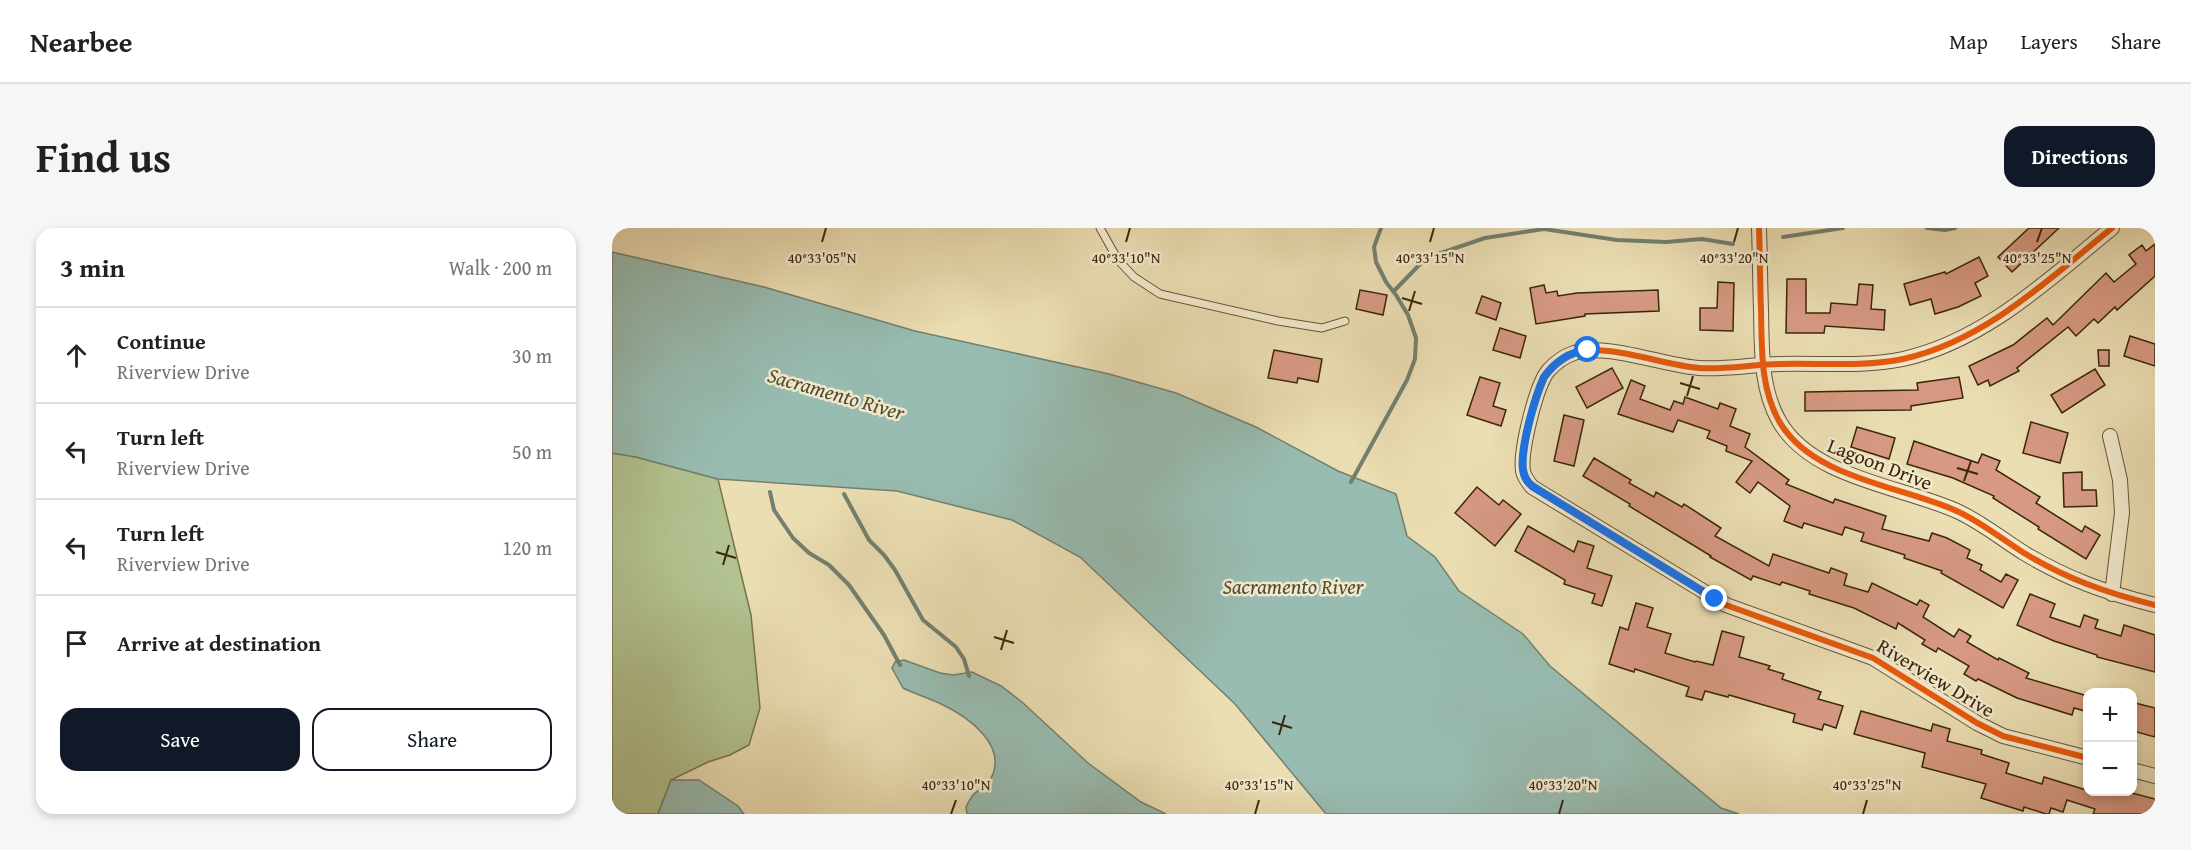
<!DOCTYPE html>
<html lang="en">
<head>
<meta charset="utf-8">
<style>
	:root { --surface:#fff; --page:#f6f6f6; --text:#202124; --muted:#757577; --line:#e0e0e0; --accent:#111827 }
	body { margin:0; font-family:"Gentium Book Plus",serif; background:var(--page); color:var(--text) }
	.controls { position:absolute; right:18px; bottom:18px; display:grid; overflow:hidden; border-radius:12px; box-shadow:0 3px 9px #0003 }
	.controls button { width:54px; height:54px; display:grid; place-items:center; padding:0; border:0; border-bottom:2px solid var(--line); background:var(--surface); color:var(--text); font:30px sans-serif }
	.stop { position:absolute; width:18px; height:18px; margin:-14px; border:4px solid #1a73e8; border-radius:50%; background:#fff }
	.stop.end { background:#1a73e8; border-color:#fff; box-shadow:0 2px 6px #0008 }
	.list { margin:0; padding:0; list-style:none }
	h2 { display:flex; justify-content:space-between; align-items:center; height:78px; margin:0; padding:0 24px; font-size:26px }
	h2 small { font-size:20px; font-weight:400; color:var(--muted) }
	.list li { display:grid; grid-template-columns:39px 1fr auto; gap:18px; align-items:center; box-sizing:border-box; height:96px; padding:0 24px; border-top:2px solid var(--line) }
	.list b { display:block; font-size:22px; white-space:nowrap }
	.list p { margin:0; font-size:20px; white-space:nowrap; color:var(--muted) }
	.list em { font-size:20px; font-style:normal; color:var(--muted) }
	.actions { display:flex; gap:12px; padding:18px 24px }
	.actions a { flex:1; padding:14px 0; border:2px solid var(--accent); border-radius:18px; text-align:center; font-size:21px; color:var(--accent) }
	.actions .main { background:var(--accent); color:#fff }
	.icon { flex:none; width:33px; height:33px; fill:none; stroke:currentColor; stroke-width:2; stroke-linecap:round; stroke-linejoin:round }
	.map { position:relative; flex:none; width:1543px; height:586px; overflow:hidden; border-radius:18px }
	header { display:flex; align-items:center; gap:36px; box-sizing:border-box; height:84px; padding:0 30px; background:var(--surface); border-bottom:2px solid var(--line) }
	header strong { font-size:28px }
	nav { display:flex; gap:33px; margin-inline-start:auto; font-size:21px }
	.intro { display:flex; align-items:center; justify-content:space-between; box-sizing:border-box; height:144px; padding:0 36px }
	h1 { margin:0; font-size:42px }
	.button { padding:15px 27px; border-radius:18px; background:var(--accent); color:#fff; font-size:21px; font-weight:700 }
	main { display:flex; gap:36px; padding:0 36px }
	aside { flex:1; background:var(--surface); border-radius:18px; box-shadow:0 3px 9px #0003 }
	.map>svg:first-child { display:block }
	.green { fill:#b2c290; stroke:#76744e; stroke-width:1.5 }
	.water { fill:#98bcb1; stroke:#73806f; stroke-width:1.5 }
	.lines { fill:none; stroke-linecap:round; stroke-linejoin:round }
	.stream { stroke:#73806f; stroke-width:4 }
	.building { fill:#d79983; stroke:#3b260c; stroke-width:1.5 }
	.service-casing { stroke:#675436; stroke-width:9 }
	.minor-casing { stroke:#675436; stroke-width:16 }
	.service { stroke:#f2eace; stroke-width:7 }
	.minor { stroke:#f2eace; stroke-width:14 }
	.cycleway-casing { stroke:#f2eace; stroke-width:10 }
	.cycleway { stroke:#e8590c; stroke-width:6 }
	.route { stroke:#1a73e8; stroke-width:8 }
	.ticks { fill:none; stroke:#3b260c; stroke-width:2 }
	.labels { text-anchor:middle; stroke-width:5; stroke-linejoin:round; paint-order:stroke }
	.street-label { font-size:20px; fill:#3b260c; stroke:#f2eace }
	.water-label { font-size:21px; font-style:italic; fill:#524c35; stroke:#f2eace }
	.ticks-label { font-size:15px; text-anchor:middle; fill:#3b260c; stroke:#f2eace; stroke-width:5; stroke-linejoin:round; paint-order:stroke }
</style>
</head>
<body>
<header>
<strong>Nearbee</strong>
<nav><a>Map</a><a>Layers</a><a>Share</a></nav>
</header>
<div class="intro"><h1>Find us</h1><a class="button">Directions</a></div>
<main>
<aside>
<h2>3 min<small>Walk · 200 m</small></h2>
<ul class="list">
<li><svg class="icon" aria-label="ahead" viewBox="0 0 24 24"><path d="M12 20V5M6 11l6-6 6 6"/></svg><div><b>Continue</b><p>Riverview Drive</p></div><em>30 m</em></li>
<li><svg class="icon" aria-label="left" viewBox="0 0 24 24"><path d="M17 20v-9H6M10 6l-5 5 5 5"/></svg><div><b>Turn left</b><p>Riverview Drive</p></div><em>50 m</em></li>
<li><svg class="icon" aria-label="left" viewBox="0 0 24 24"><path d="M17 20v-9H6M10 6l-5 5 5 5"/></svg><div><b>Turn left</b><p>Riverview Drive</p></div><em>120 m</em></li>
<li><svg class="icon" aria-label="arrive" viewBox="0 0 24 24"><path d="M6 21V4h12l-3 4 3 4H6"/></svg><div><b>Arrive at destination</b></div></li>
</ul>
<div class="actions"><a class="main">Save</a><a>Share</a></div>
</aside>
<div class="map">
<svg width="1543" height="586" viewBox="0 0 1543 586">
	<rect width="100%" height="100%" fill="#ebdeb3"/>
	<filter id="stains"><feTurbulence type="fractalNoise" baseFrequency=".00333" numOctaves="4"/><feColorMatrix values="0 0 0 0 .2 0 0 0 0 .09 0 0 0 0 .02 0 0 0 .5 -.17"/></filter>
	<radialGradient id="worn" r=".72"><stop offset=".6" stop-color="#630" stop-opacity="0"/><stop offset="1" stop-color="#630" stop-opacity=".3"/></radialGradient>
	<path class="green" d="M0,225l24,4 82,22 33,136 9,93 -11,37 -19,10 -22,7 -37,18 -13,34h-46z"/>
	<g class="water">
		<path d="M0,24l152,35 151,44 194,43 67,19 80,34 82,44 58,23 11,42 28,21 24,34 64,43 27,32 171,142 18,6h-413l-91,-110 -155,-147 -68,-37 -115,-29 -179,-12 -82,-22 -24,-4z"/>
		<path d="M292,432l36,13 13,2 19,-3 29,14 21,16 66,61 53,39 25,12h-199l-1,-7c2,-4 4,-8 7,-12 5,-5 13,-9 17,-15 20,-34 -23,-64 -49,-76 -12,-6 -26,-10 -38,-16l-11,-20 3,-6z"/>
		<path d="M59,552h28l39,26 6,8h-86z"/>
	</g>
	<g class="lines">
		<g class="stream">
			<path d="M1315,0l18,2 10,-2"/>
			<path d="M1171,9l60,-9"/>
			<path d="M782,63l32,-33 59,-20 59,-9 73,11 49,2 36,-3 31,5"/>
			<path d="M739,254l56,-102 8,-21 1,-21 -8,-23 -12,-20 -10,-13 -10,-20 -2,-15 7,-19"/>
			<path d="M158,264l4,18 19,28 16,15 20,12 20,20 35,50 16,30"/>
			<path d="M232,266l25,46 15,15 11,15 28,50 33,27 8,12 5,17"/>
		</g>
	</g>
	<g class="building">
		<path d="M1417,0h30l-47,44 -14,-15z"/>
		<path d="M1543,16v32l-38,34 -2,-3 -17,16 -4,-4 -18,17 -8,-9 -51,41 2,3 -29,15 -2,-6 -10,5 -9,-19 44,-21 34,-27 6,7 53,-52 8,9 22,-18 -7,-9 13,-10 4,6z"/>
		<path d="M1367,29l9,19 -13,7 6,13 -23,11 -23,7 -4,-15 -21,6 -6,-21 41,-12 1,2z"/>
		<path d="M1175,51h19v34h24l1,-10 26,2 2,-21 14,1 -2,24 14,1 -1,20 -59,-4 -1,7h-38z"/>
		<path d="M1106,54l16,1 -1,48 -33,-1v-22h17z"/>
		<path d="M932,57l2,8 11,-2 1,5 19,-3 81,-3 1,21 -74,3v2l-49,8 -6,-36z"/>
		<path d="M748,62l27,5 -4,20 -27,-6z"/>
		<path d="M870,68l19,7 -5,17 -20,-7z"/>
		<path d="M888,100l26,8 -6,22 -27,-8z"/>
		<path d="M1518,108l25,8v22l-31,-10z"/>
		<path d="M662,122l48,9 -4,23 -20,-4 -1,5 -29,-5z"/>
		<path d="M1486,122h11v16h-10z"/>
		<path d="M1000,140l11,20 -36,20 -11,-21z"/>
		<path d="M1483,141l10,16 -43,28 -11,-18z"/>
		<path d="M868,149l20,6 -7,23 13,4 -5,16 -34,-11z"/>
		<path d="M1347,149l4,21 -52,8v4l-106,1v-19l113,-2 -1,-7z"/>
		<path d="M1019,152l14,6 -5,13 30,11 4,-9 9,3 2,-7 33,12 2,-6 16,6 -6,17 20,8 -5,13 44,33 -3,4 47,19 2,-4 51,17 -4,13 47,12 3,-8 15,5 23,12 -3,8 15,7 -2,5 21,12 5,-8 12,6 -15,28 -62,-35 1,-2 -38,-13 1,-3 -44,-14 3,-8 -19,-6 -3,8 -38,-12 -2,5 -18,-7 6,-15 -32,-24 -8,11 -14,-11 16,-21 -26,-10 1,-5 -20,-8 3,-7 -32,-11 -5,12 -55,-18z"/>
		<path d="M952,187l20,5 -10,46 -20,-5z"/>
		<path d="M1419,194l37,11 -8,30 -37,-10z"/>
		<path d="M1245,199l38,11 -6,21 -38,-12z"/>
		<path d="M1302,213l64,22 4,-9 18,7 -4,9 44,27 -4,6 46,29 3,-6 15,9 -14,24 -48,-30 1,-2 -46,-29 1,-2 -41,-18 -46,-14z"/>
		<path d="M982,230l37,22 -2,3 25,14 2,-5 26,15 2,-3 37,24 -6,8 54,30 4,-12 56,19 2,-5 16,6 -3,11 24,7 4,-9 45,22 3,-5 9,5 -6,12 31,20 5,-8 12,7 -4,6 31,18 1,-2 30,15 -3,5 62,18v16l-14,-4 -2,7 -55,-17 -39,-19 -2,2 -12,-7 5,-8 -31,-18 -2,4 -14,-8 3,-4 -27,-17 -2,6 -42,-21 -45,-14 1,-3 -28,-9 -2,3 -27,-9 -2,4 -41,-23 1,-1 -82,-50 1,-2 -47,-28z"/>
		<path d="M1470,244v18h14l1,16 -33,1 -1,-34z"/>
		<path d="M865,259l22,18 4,-5 18,14 -26,32 -40,-33z"/>
		<path d="M916,298l46,26 4,-11 16,5 -7,22 25,8 -10,30 -10,-3 3,-9 -31,-10 1,-4 -50,-29z"/>
		<path d="M1418,366l25,10 -5,13 30,10 4,-12 14,5 -3,8 26,8 3,-11 31,10v37l-58,-15v-2l-43,-14 -37,-16z"/>
		<path d="M1024,375l17,5 -6,19 24,7 -6,19 30,9 1,-1 17,4 9,-34 22,6 -5,20 31,9 -2,3 16,5 -2,5 39,13 -3,7 25,7 -7,22 -12,-4 -2,6 -29,-8 2,-8 -66,-19 -1,2 -23,-6 -3,9 -16,-4 3,-9 -54,-18 -1,3 -25,-8 11,-37 8,3z"/>
		<path d="M1523,475l20,5v29l-22,-6v-19z"/>
		<path d="M1249,483l70,20 2,-7 17,5 -3,12 35,9 -1,4 28,9 -3,10 36,11 2,-7 55,17v-2h29l27,7v15h-62l2,-5 -28,-9 -4,12 -12,-4 -2,6h-3l-22,-7 -1,4 -42,-13 5,-14 -64,-17 3,-14 -71,-19z"/>
	</g>
	<g class="lines">
		<g class="service-casing">
			<path id="service" d="M488,0l18,32 16,17 26,17 118,27 44,7 23,-7"/>
		</g>
		<g class="minor-casing">
			<g id="minor">
				<path d="M1147,0c1,27 1,55 2,82 1,38 -1,77 18,111 33,58 124,65 180,91 23,11 43,27 65,41 43,26 83,40 131,52"/>
				<path d="M1498,208l10,44 2,33 -10,81"/>
				<path d="M1476,530l-85,-22 -26,-13 -104,-65 -147,-53 -194,-118c-4,-5 -8,-10 -9,-16 -3,-20 13,-85 25,-100 7,-8 17,-15 26,-18 30,-11 92,13 125,15 27,2 55,-4 82,-4 40,-1 83,3 122,-5 82,-18 146,-80 209,-131"/>
				<path d="M1520,542l23,6"/>
			</g>
		</g>
		<use href="#service" class="service"/>
		<use href="#minor" class="minor"/>
		<g class="cycleway-casing">
			<g id="cycleway">
				<path d="M1147,0c1,27 1,55 2,82 1,38 -1,77 18,111 33,58 124,65 180,91 23,11 43,27 65,41 43,26 83,40 131,52"/>
				<path d="M1476,530l-85,-22 -26,-13 -104,-65 -147,-53 -194,-118c-4,-5 -8,-10 -9,-16 -3,-20 13,-85 25,-100 7,-8 17,-15 26,-18 30,-11 92,13 125,15 27,2 55,-4 82,-4 40,-1 83,3 122,-5 82,-18 146,-80 209,-131"/>
			</g>
		</g>
		<use href="#cycleway" class="cycleway"/>
	</g>
	<g class="lines">
		<path class="route" d="M976,122c-18,1 -34,13 -44,27 -9,20 -24,71 -21,93 1,6 4,12 9,16l183,113"/>
	</g>
	<path class="ticks" d="M210,14l4,-14M514,14l4,-14M818,14l4,-14M1122,14l4,-14M1425,14l5,-14M790,70l20,6M797,83l6,-20M1068,155l20,6M1075,168l6,-20M1345,240l21,6M1352,253l7,-20M104,324l20,6M111,337l6,-20M382,409l20,6M389,422l6,-20M660,494l20,6M667,507l6,-20M339,586l5,-14M643,586l4,-14M947,586l4,-14M1251,586l4,-14"/>
	<g class="labels">
		<g class="street-label">
			<text transform="translate(1268 236) rotate(21)" y="7">Lagoon Drive</text>
			<text transform="translate(1324 450) rotate(31)" y="7">Riverview Drive</text>
		</g>
		<g class="water-label">
			<text transform="translate(224 166) rotate(16)" y="7">Sacramento River</text>
			<text x="681" y="366">Sacramento River</text>
		</g>
	</g>
	<g class="ticks-label">
		<text x="210" y="35">40°33'05"N</text>
		<text x="514" y="35">40°33'10"N</text>
		<text x="818" y="35">40°33'15"N</text>
		<text x="1122" y="35">40°33'20"N</text>
		<text x="1425" y="35">40°33'25"N</text>
		<text x="344" y="562">40°33'10"N</text>
		<text x="647" y="562">40°33'15"N</text>
		<text x="951" y="562">40°33'20"N</text>
		<text x="1255" y="562">40°33'25"N</text>
	</g>
	<rect width="100%" height="100%" filter="url(#stains)"/>
	<rect width="100%" height="100%" fill="url(#worn)"/>
</svg>
<div class="controls">
<button>+</button>
<button>−</button>
</div>
<div class="stop" style="left:976px;top:122px"></div>
<div class="stop end" style="left:1103px;top:371px"></div>
</div>
</main>
</body>
</html>
